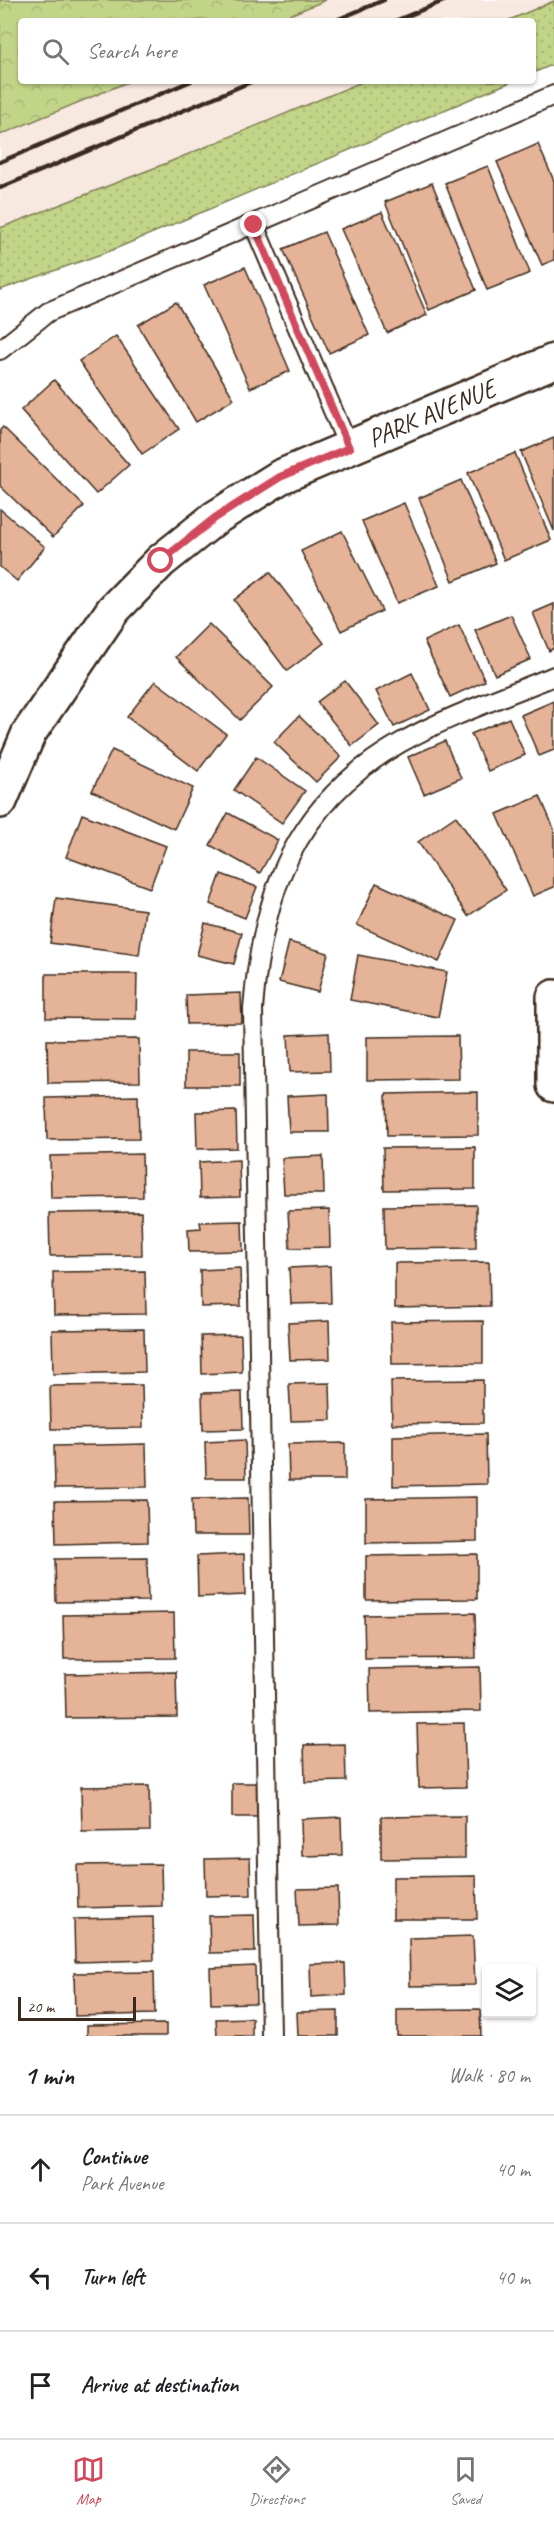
<!DOCTYPE html>
<html lang="en">
<head>
<meta charset="utf-8">
<style>
	:root { --surface:#fff; --page:#f6f6f6; --text:#202124; --muted:#757577; --line:#e0e0e0; --accent:#d1495b }
	body { margin:0; font-family:Caveat,sans-serif; background:var(--page); color:var(--text) }
	.controls { position:absolute; right:18px; bottom:18px; display:grid; overflow:hidden; border-radius:6px; box-shadow:0 2px 4px #0004 }
	.controls button { width:54px; height:54px; display:grid; place-items:center; padding:0; border:0; border-bottom:2px solid var(--line); background:var(--surface); color:var(--text); font:30px sans-serif }
	.scale { position:absolute; left:18px; bottom:15px; width:118px; box-sizing:border-box; padding-left:6px; border:3px solid #3b2a1e; border-top:0; font-size:16px; line-height:21px; white-space:nowrap; color:#3b2a1e; -webkit-text-stroke:4px #fff; paint-order:stroke }
	.stop { position:absolute; width:18px; height:18px; margin:-14px; border:4px solid #d1495b; border-radius:50%; background:#fff }
	.stop.end { background:#d1495b; border-color:#fff; box-shadow:0 2px 6px #0008 }
	.list { margin:0; padding:0; list-style:none }
	h2 { display:flex; justify-content:space-between; align-items:center; height:78px; margin:0; padding:0 24px; font-size:26px }
	h2 small { font-size:20px; font-weight:400; color:var(--muted) }
	.list li { display:grid; grid-template-columns:39px 1fr auto; gap:18px; align-items:center; box-sizing:border-box; height:108px; padding:0 24px; border-top:2px solid var(--line) }
	.list b { display:block; font-size:22px; white-space:nowrap }
	.list p { margin:0; font-size:20px; white-space:nowrap; color:var(--muted) }
	.list em { font-size:20px; font-style:normal; color:var(--muted) }
	.icon { flex:none; width:33px; height:33px; fill:none; stroke:currentColor; stroke-width:2; stroke-linecap:round; stroke-linejoin:round }
	.map { position:relative; flex:none; width:554px; height:2036px; overflow:hidden }
	.search { position:absolute; background:var(--surface); box-shadow:0 2px 4px #0004; left:18px; right:18px; top:18px; height:66px; display:flex; align-items:center; gap:15px; box-sizing:border-box; padding:0 21px; border-radius:6px; color:var(--muted); font-size:22px }
	.sheet { height:402px; background:var(--surface) }
	nav { display:flex; justify-content:space-around; align-items:center; box-sizing:border-box; height:84px; border-top:2px solid var(--line); background:var(--surface); font-size:16px; color:var(--muted) }
	nav a { display:grid; justify-items:center; gap:3px }
	nav .on { color:var(--accent) }
	.map>svg:first-child { display:block }
	.built { fill:#f7e8e0 }
	.grass { fill:url(#grass-dots); stroke:#7e7f53; stroke-width:1.5 }
	.forest { fill:url(#forest-crowns); stroke:#7e7f53; stroke-width:1.5 }
	.building { fill:#e5b397; stroke:#3b2a1e; stroke-width:1.5 }
	.lines { fill:none; stroke-linecap:round; stroke-linejoin:round }
	.service-casing { stroke:#3b2a1e; stroke-width:22 }
	.minor-casing { stroke:#3b2a1e; stroke-width:38 }
	.service { stroke:#fff; stroke-width:18 }
	.minor { stroke:#fff; stroke-width:33 }
	.rail { stroke:#3b2a1e; stroke-width:4.5 }
	.route { stroke:#d1495b; stroke-width:8 }
	.labels { text-anchor:middle; stroke-width:4.5; stroke-linejoin:round; paint-order:stroke }
	.street-label { font-size:26px; fill:#3b2a1e; stroke:#fff }
</style>
</head>
<body>
<div class="map">
<svg width="554" height="2036" viewBox="0 0 554 2036">
	<defs>
		<pattern id="grass-dots" width="8" height="8" patternUnits="userSpaceOnUse" patternTransform="scale(1.5)"><rect width="8" height="8" fill="#c2d488"/><path d="M2 2h.1M6 6h.1" fill="none" stroke="#a8b675" stroke-width="1.8" stroke-linecap="round"/></pattern>
		<pattern id="forest-crowns" width="20" height="18" patternUnits="userSpaceOnUse" patternTransform="scale(1.5)"><rect width="20" height="18" fill="#c2d488"/><path d="M2 6a3 3 0 1 1 6 0M12 15a3 3 0 1 1 6 0" fill="none" stroke="#a8b675"/></pattern>
	</defs>
	<rect width="100%" height="100%" fill="#fff"/>
	<filter id="ink" filterUnits="userSpaceOnUse"><feTurbulence type="fractalNoise" baseFrequency=".0167" numOctaves="2"/><feDisplacementMap in="SourceGraphic" scale="12" xChannelSelector="R" yChannelSelector="G"/><feConvolveMatrix kernelMatrix="1 2 1 2 8 2 1 2 1" color-interpolation-filters="sRGB"/></filter>
	<g filter="url(#ink)">
		<g class="built">
			<path d="M326,0h228l-47,21h-232z"/>
			<path d="M130,81h234l-197,82 -167,65v-93z"/>
		</g>
		<g class="grass">
			<path d="M554,1v63l-21,9v-52h-26z"/>
			<path d="M364,81h149l-403,170 -110,39v-62l167,-65z"/>
		</g>
		<path class="forest" d="M0,0h326l-51,21h-254v60h109l-130,54z"/>
		<g class="building">
			<path d="M538,144l16,37v79l-12,5 -45,-103z"/>
			<path d="M488,166l42,107 -43,17 -42,-107z"/>
			<path d="M432,183l44,107 -47,20 -44,-108z"/>
			<path d="M382,212l45,103 -40,18 -46,-104z"/>
			<path d="M324,232l45,103 -40,18 -46,-104z"/>
			<path d="M245,267l45,104 -40,17 -46,-103z"/>
			<path d="M176,302l58,97 -38,23 -58,-97z"/>
			<path d="M116,336l63,93 -37,25 -63,-93z"/>
			<path d="M54,380l75,85 -33,29 -75,-84z"/>
			<path d="M3,427l81,79 -31,31 -53,-51v-56z"/>
			<path d="M554,438v93l-33,-79z"/>
			<path d="M515,453l36,87 -47,20 -36,-87z"/>
			<path d="M461,480l35,83 -43,18 -34,-83z"/>
			<path d="M404,503l35,83 -42,17 -35,-82z"/>
			<path d="M0,509l45,38 -28,34 -17,-14z"/>
			<path d="M342,531l40,80 -41,20 -40,-80z"/>
			<path d="M270,572l54,71 -37,28 -53,-71z"/>
			<path d="M554,604v44l-5,3 -16,-38z"/>
			<path d="M511,615l20,44 -36,16 -20,-45z"/>
			<path d="M209,624l64,63 -33,33 -64,-63z"/>
			<path d="M459,625l26,56 -35,16 -26,-56z"/>
			<path d="M412,673l18,37 -36,17 -18,-36z"/>
			<path d="M155,681l71,53 -28,37 -71,-54z"/>
			<path d="M345,681l34,44 -27,21 -35,-44z"/>
			<path d="M554,701v49l-15,6 -18,-41z"/>
			<path d="M299,716l42,41 -25,25 -42,-40z"/>
			<path d="M509,718l16,37 -37,16 -17,-37z"/>
			<path d="M445,741l16,37 -37,16 -16,-37z"/>
			<path d="M112,750l81,38 -19,41 -82,-38z"/>
			<path d="M256,757l49,34 -23,32 -48,-33z"/>
			<path d="M540,796l14,33v58l-21,9 -36,-82z"/>
			<path d="M228,813l50,27 -18,33 -50,-28z"/>
			<path d="M82,814l84,32 -16,42 -84,-31z"/>
			<path d="M456,816l50,74 -38,26 -50,-74z"/>
			<path d="M221,874l36,13 -12,31 -35,-14z"/>
			<path d="M376,883l82,37 -19,42 -82,-37z"/>
			<path d="M56,898l89,12 -6,45 -89,-12z"/>
			<path d="M205,923l37,10 -8,31 -37,-9z"/>
			<path d="M289,942l39,11 -10,39 -39,-10z"/>
			<path d="M358,955l89,17 -9,45 -88,-17z"/>
			<path d="M46,974h91l-1,45 -90,-1z"/>
			<path d="M241,993l1,30 -55,1 -1,-29z"/>
			<path d="M329,1033l1,38 -40,1 -2,-37z"/>
			<path d="M458,1036l1,43 -92,1v-43z"/>
			<path d="M139,1039l1,43 -92,1 -1,-43z"/>
			<rect x="186" y="1052" width="54" height="34"/>
			<path d="M478,1092v43l-91,1 -1,-42z"/>
			<path d="M328,1094l1,38h-40l-2,-36z"/>
			<path d="M138,1096l1,43 -92,1 -1,-42z"/>
			<path d="M236,1111l1,37 -40,1 -1,-37z"/>
			<path d="M475,1147v42l-91,1 -1,-42z"/>
			<path d="M142,1154l1,43 -92,1 -1,-42z"/>
			<path d="M323,1156l1,38h-40l-2,-36z"/>
			<path d="M239,1160l1,37 -40,1 -1,-36z"/>
			<path d="M476,1205v43l-91,1 -1,-43z"/>
			<path d="M329,1210l1,37 -40,1 -2,-37z"/>
			<path d="M141,1212l1,43 -92,1 -1,-43z"/>
			<path d="M242,1221l1,30 -54,1 -1,-23 13,-1 -1,-6z"/>
			<path d="M489,1262l1,44 -95,2v-45z"/>
			<path d="M330,1266l1,37 -40,1 -2,-36z"/>
			<path d="M240,1268l1,38 -40,1 -1,-37z"/>
			<path d="M145,1271l1,43 -92,1 -1,-43z"/>
			<path d="M329,1321l1,38 -40,1 -2,-37z"/>
			<path d="M483,1321v42l-91,1 -1,-42z"/>
			<path d="M144,1329l1,43 -92,2 -1,-44z"/>
			<path d="M241,1335l1,37 -40,2 -1,-38z"/>
			<path d="M483,1380v43l-91,1 -1,-43z"/>
			<path d="M330,1383l1,37 -40,1 -2,-37z"/>
			<path d="M142,1385l1,43 -92,1 -1,-43z"/>
			<path d="M242,1392l1,37 -40,1 -1,-37z"/>
			<path d="M486,1434l1,50 -94,2v-50z"/>
			<path d="M245,1440l1,38h-40l-1,-36z"/>
			<path d="M345,1443v37h-56l-1,-36z"/>
			<path d="M146,1444l1,43 -92,1 -1,-42z"/>
			<path d="M477,1497v44l-111,2v-44z"/>
			<path d="M248,1498l1,37h-56l-1,-36z"/>
			<path d="M147,1500l1,42 -92,2 -1,-43z"/>
			<path d="M244,1554l1,41 -47,2 -1,-41z"/>
			<path d="M477,1554v45l-111,1v-44z"/>
			<path d="M147,1558l1,43 -92,1 -1,-43z"/>
			<path d="M174,1613l1,45 -111,1 -1,-44z"/>
			<path d="M475,1613l1,45 -111,1 -1,-44z"/>
			<path d="M480,1667l1,44 -111,2 -1,-44z"/>
			<path d="M176,1672l1,45 -111,1 -1,-44z"/>
			<path d="M464,1723l2,64 -47,1 -2,-64z"/>
			<path d="M345,1744l1,37 -41,1 -1,-37z"/>
			<path d="M232,1783h26l1,34h-27z"/>
			<path d="M149,1786l1,45 -68,1 -1,-45z"/>
			<path d="M465,1816v42l-84,1v-42z"/>
			<path d="M341,1817l1,38 -40,1 -1,-37z"/>
			<path d="M250,1858l1,37 -45,1 -1,-37z"/>
			<path d="M161,1864l1,42 -84,2 -1,-43z"/>
			<path d="M476,1876l1,43h-84v-42z"/>
			<path d="M338,1888l1,37 -40,1 -2,-37z"/>
			<path d="M254,1915l1,37 -45,1 -1,-37z"/>
			<path d="M153,1917l1,43 -79,2 -1,-43z"/>
			<path d="M473,1936l2,49 -65,1 -1,-48z"/>
			<path d="M345,1963l1,32 -35,2 -1,-33z"/>
			<path d="M255,1966l1,37 -45,1 -1,-36z"/>
			<path d="M154,1972l1,42 -80,2 -1,-43z"/>
			<path d="M480,2009l1,27h-84v-26z"/>
			<path d="M338,2011v25h-40l-1,-24z"/>
			<path d="M252,2018v18h-35l-1,-17z"/>
			<path d="M166,2024v12h-79v-11z"/>
		</g>
		<g class="lines">
			<g class="service-casing">
				<g id="service">
					<path d="M254,225l95,223"/>
					<path d="M0,350l48,-38 506,-217"/>
					<path d="M271,2036l-18,-1027c9,-116 41,-205 147,-266 48,-27 103,-46 154,-67"/>
				</g>
			</g>
			<g class="minor-casing">
				<g id="minor">
					<path id="s1" d="M0,801l29,-68 84,-123 48,-49 54,-43 65,-41 274,-116"/>
					<path d="M554,997v88"/>
				</g>
			</g>
			<use href="#service" class="service"/>
			<use href="#minor" class="minor"/>
			<g class="rail">
				<path d="M334,21l50,-21"/>
				<path d="M395,21l51,-21"/>
				<path d="M0,162l191,-81"/>
				<path d="M0,188l253,-107"/>
			</g>
		</g>
	</g>
	<g class="lines" filter="url(#ink)">
		<path class="route" d="M161,561l54,-43 65,-41 69,-29 -95,-223"/>
	</g>
	<g class="labels">
		<g class="street-label">
			<text dy="9" stroke="none"><textPath href="#s1" startOffset="602">PARK AVENUE</textPath></text>
		</g>
	</g>
</svg>
<div class="controls">
<button><svg class="icon" aria-label="layers" viewBox="0 0 24 24"><path d="M12 4l9 5-9 5-9-5zM3 14l9 5 9-5"/></svg></button>
</div>
<div class="scale">20 m</div>
<div class="stop" style="left:161px;top:561px"></div>
<div class="stop end" style="left:254px;top:225px"></div>
<div class="search"><svg class="icon" aria-label="search" viewBox="0 0 24 24"><circle cx="10" cy="10" r="6"/><path d="M15 15l6 6"/></svg>Search here</div>
</div>
<section class="sheet">
<h2>1 min<small>Walk · 80 m</small></h2>
<ul class="list">
<li><svg class="icon" aria-label="ahead" viewBox="0 0 24 24"><path d="M12 20V5M6 11l6-6 6 6"/></svg><div><b>Continue</b><p>Park Avenue</p></div><em>40 m</em></li>
<li><svg class="icon" aria-label="left" viewBox="0 0 24 24"><path d="M17 20v-9H6M10 6l-5 5 5 5"/></svg><div><b>Turn left</b></div><em>40 m</em></li>
<li><svg class="icon" aria-label="arrive" viewBox="0 0 24 24"><path d="M6 21V4h12l-3 4 3 4H6"/></svg><div><b>Arrive at destination</b></div></li>
</ul>
</section>
<nav>
<a class="on"><svg class="icon" aria-label="map" viewBox="0 0 24 24"><path d="M3 6l6-2 6 2 6-2v14l-6 2-6-2-6 2zM9 4v14M15 6v14"/></svg>Map</a>
<a><svg class="icon" aria-label="directions" viewBox="0 0 24 24"><path d="M12 3l9 9-9 9-9-9zM9 14v-3h6M13 9l2 2-2 2"/></svg>Directions</a>
<a><svg class="icon" aria-label="saved" viewBox="0 0 24 24"><path d="M7 4h10v16l-5-4-5 4z"/></svg>Saved</a>
</nav>
</body>
</html>
